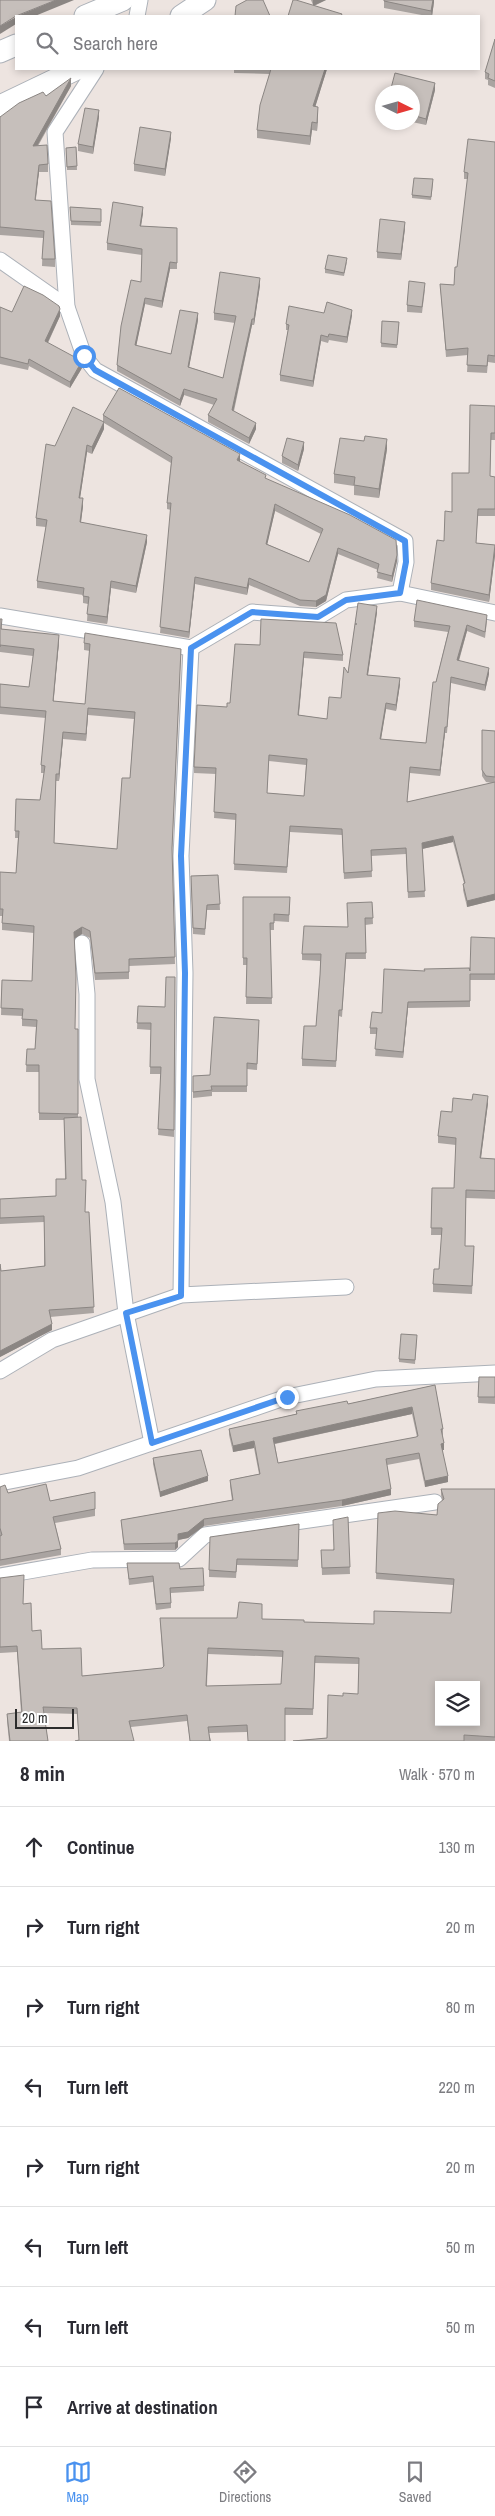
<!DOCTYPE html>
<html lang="en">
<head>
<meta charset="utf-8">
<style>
	:root { --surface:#fff; --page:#f2f2f3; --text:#2b2b33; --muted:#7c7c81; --line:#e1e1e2; --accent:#4a92ef }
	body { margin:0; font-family:"Archivo Narrow",sans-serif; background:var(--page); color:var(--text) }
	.controls { position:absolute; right:15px; bottom:15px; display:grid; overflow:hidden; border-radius:0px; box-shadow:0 2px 8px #0003 }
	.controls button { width:45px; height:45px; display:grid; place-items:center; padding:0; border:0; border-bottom:1px solid var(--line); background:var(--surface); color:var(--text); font:25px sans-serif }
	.compass { position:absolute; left:375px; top:85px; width:45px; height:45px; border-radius:50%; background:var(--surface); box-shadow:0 2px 8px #0003; rotate:95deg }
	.scale { position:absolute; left:15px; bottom:12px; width:59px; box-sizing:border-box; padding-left:5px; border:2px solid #2c2c2c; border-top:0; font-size:14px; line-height:18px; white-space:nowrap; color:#2c2c2c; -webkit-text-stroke:4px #fff; paint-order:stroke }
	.stop { position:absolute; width:15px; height:15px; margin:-11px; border:4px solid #4a92ef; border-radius:50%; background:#fff }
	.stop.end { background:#4a92ef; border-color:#fff; box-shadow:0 1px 5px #0008 }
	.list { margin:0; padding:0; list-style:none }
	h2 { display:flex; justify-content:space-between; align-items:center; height:65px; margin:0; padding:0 20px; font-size:21px }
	h2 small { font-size:16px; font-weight:400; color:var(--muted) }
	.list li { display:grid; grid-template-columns:32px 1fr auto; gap:15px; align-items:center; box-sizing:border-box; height:80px; padding:0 20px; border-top:1px solid var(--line) }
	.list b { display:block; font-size:19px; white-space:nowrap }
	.list em { font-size:16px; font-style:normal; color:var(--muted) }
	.icon { flex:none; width:28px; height:28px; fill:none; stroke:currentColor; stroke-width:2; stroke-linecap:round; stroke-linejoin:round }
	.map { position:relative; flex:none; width:495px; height:1741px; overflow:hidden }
	.search { position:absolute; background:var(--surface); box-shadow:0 2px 8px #0003; left:15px; right:15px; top:15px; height:55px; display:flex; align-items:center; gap:12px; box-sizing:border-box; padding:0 18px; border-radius:0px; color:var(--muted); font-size:19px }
	.sheet { height:705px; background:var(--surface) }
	nav { display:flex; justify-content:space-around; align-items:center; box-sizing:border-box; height:70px; border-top:1px solid var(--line); background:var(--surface); font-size:14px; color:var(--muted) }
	nav a { display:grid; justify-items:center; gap:2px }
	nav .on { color:var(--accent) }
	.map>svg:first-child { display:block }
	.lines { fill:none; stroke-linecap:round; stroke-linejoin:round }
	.street-casing { stroke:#acb1b8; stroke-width:17 }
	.secondary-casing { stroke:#acb1b8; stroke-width:23 }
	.street { stroke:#fff; stroke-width:15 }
	.secondary { stroke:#fff; stroke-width:21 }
	.wall { fill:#aaa4a1; fill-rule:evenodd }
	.shaded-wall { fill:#8b8683 }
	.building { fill:#c6bfbb; stroke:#8b8683; fill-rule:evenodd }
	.route { stroke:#4a92ef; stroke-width:6 }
</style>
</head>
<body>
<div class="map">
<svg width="495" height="1741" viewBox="0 0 495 1741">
	<rect width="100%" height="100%" fill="#ede4e0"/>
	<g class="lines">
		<g class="street-casing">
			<g id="street">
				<path d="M137,16l3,-16"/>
				<path d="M96,69l-41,63 12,175 17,49 11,14 310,171 1,21 -6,31"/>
				<path d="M0,260l67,47"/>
				<path d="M0,616l191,32 61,-36 66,5 28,-17 54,-7 95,20"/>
				<path d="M82,943l5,51v85l26,123 13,111 26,130"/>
				<path d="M181,1295l4,-322 -4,-117 10,-208"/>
				<path d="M0,1371l52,-31 129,-45 165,-8"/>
				<path d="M0,1483l78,-15 209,-71 89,-18 119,-6"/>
				<path d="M0,1576l92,-16 87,-1 26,-24 230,-33"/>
			</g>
		</g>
		<g class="secondary-casing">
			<g id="secondary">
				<path d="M85,16l38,-16"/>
				<path d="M181,16l24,-16"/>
				<path d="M0,52l16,-7"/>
				<path d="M0,106l77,-37"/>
			</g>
		</g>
		<use href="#street" class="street"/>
		<use href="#secondary" class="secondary"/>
	</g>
	<g class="wall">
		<path d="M311,0h15l-12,6 28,10 -29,-11z"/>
		<path d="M384,0h50v2l-2,14h-5l-43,-8z"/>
		<path d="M495,39v49l-7,-3v-5l-3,-1v-7z"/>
		<path d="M234,69h93l-12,38 3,8 -1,16 -5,-1 -2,15 -53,-7v-8l13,-56 -36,-1z"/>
		<path d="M71,86l-33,60 10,18v8h-9l-4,28 20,59v8l-13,-1 1,-28 -43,-3v-118l46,-21z"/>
		<path d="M435,90l-9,35 -14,-3v-30z"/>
		<path d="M99,117l-6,37 -15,-3v-7z"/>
		<path d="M171,138l-6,38 -31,-5v-7z"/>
		<path d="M495,142v221l-7,-1 -1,11 -20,-1 1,-17 -22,2 -6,-73 14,1 3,-18 11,-88h-4v-7z"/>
		<path d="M76,147l1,23h-10l-1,-22z"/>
		<path d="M433,183l-2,17 -19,-2v-3z"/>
		<path d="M70,207l31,2v17l-30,-1z"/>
		<path d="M143,213l-2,13 36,2v41h-7l-8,39 -17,-4 -9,42 35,8 27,-34 -9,47 34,11 12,-55 -21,-3v-7l46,-28 -6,40h-2l-18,86 22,18 -7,15 -41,-22v-7l6,-10 -30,-10 -4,11 -63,-35v-6l24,-83 1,-27 -35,-5v-7z"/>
		<path d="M405,228l-4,32 -24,-2v-6z"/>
		<path d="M347,262l-3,14 -19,-3v-4z"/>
		<path d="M425,289l-3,24 -15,-1v-7z"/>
		<path d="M0,307l12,5 48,4 -12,27 34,25 -12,20 -41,-22 -1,4 -28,-6z"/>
		<path d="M324,313l28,2 -5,28 -18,-3 -1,3 -7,-2 -8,46 -33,-6v-6l8,-45h-2v-6z"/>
		<path d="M382,321l17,1 -2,26 -16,-1z"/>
		<path d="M495,406v34h-4l-1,36 5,1v39h-17l-2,27 19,2v10l-6,47 -58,-12v-7l13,-42 8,-29 17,-39z"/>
		<path d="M103,415l137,46v1l26,17 131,82 -5,21 -15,-4 1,-8 -40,-16 -12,47 -10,6 -16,-1 -51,-21 -2,10 -52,-11 -6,54 -29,-5 11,-123 -4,-1v-6l4,-40 -67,-40v6l-12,25 -5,-2 -7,46 3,8 -2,16 66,20 -11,51 -25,-5 -4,36 -20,-3 1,-17 -5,-1v-8l-46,-7v-7l9,-54 -10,-1v-8l19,-72 48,-25zM275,511l46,23 -12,28 -42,-18z"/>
		<path d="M304,449l-6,22 -16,-8v-7z"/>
		<path d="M387,449l-8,49 -25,-3v-9l-20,-3v-9z"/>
		<path d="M358,603l19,9 -9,63 32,9 -4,27 -10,-2 -5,30 45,4 10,-61 12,-50 -34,-5v-6h73l-2,17 -18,-7 -8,30 30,13 -4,17 -34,-8 -4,50h-2l-5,43 -30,-3 -3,29 85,-19 -6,-1 -4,-6v-46l13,1v169l-28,7 -4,-17 1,-7 -11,-41 -31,7 3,48 -17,1 -2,-44 -35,2 1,21 -28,2 -2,-44 -52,-3 -3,41 -53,-3 2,-50 -22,-2 2,-44 -22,-1v-6l33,-60 3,-4 5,-59 108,11v6l-39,-3 -5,57 28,4 14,-21 7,-25zM269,761l37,4 -2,31 -37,-3z"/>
		<path d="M0,619l2,10 57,13 -6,59 32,3 5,-53 -6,-1v-7l97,6 -9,204 3,111 -46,2v13l-34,1 -5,-42 -8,-4 -8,4 1,91h3v88l4,63 12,133 -44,4 2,13 -52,27v-93l1,7 43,-5v-44l-44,2v-25l56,-3 9,-17 -1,-59h-25v-48h-13l1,-23h8l1,-22 -14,-1v-10l-21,-1 1,-35 30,1 2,-48 -32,-3v-14h-2v-44l16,1 2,-35h-3l1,-39 24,1 4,-27h-3v-8l5,-47 -46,-4v-30l29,3 4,-31 -33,-4v2zM88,715l46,4 -4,59 -13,71 -63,-6 2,-62h3l4,-42 23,2z"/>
		<path d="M218,875l2,35h-13l-2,25 -12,-1 -2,-58z"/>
		<path d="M243,897h47l-1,25 -15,-1v9h-4l2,74h-26l1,-39h-4z"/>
		<path d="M372,902l1,22 -8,1 1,34h-20l-4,58 -3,-1 -3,51 -34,-1v-7l14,-33 4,-51v-14l-18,-1v-6l46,-27z"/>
		<path d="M495,938v42h-25v27l-62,1 -5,50 -28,-2 2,-22h-7v-6l12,-15 43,-42 44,-3z"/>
		<path d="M175,977l-1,160 -16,-2 3,-61h-11l1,-44 -14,-1 1,-23 27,1z"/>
		<path d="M259,1020l-2,50 -10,-1v23h-35v4l-19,2v-22l17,-1z"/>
		<path d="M488,1103l-7,55 14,1v40l-29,-1 -1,48 9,7 -2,41 -39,-2v-8l6,-15 3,-34h-11l1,-47h22l2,-43 -18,-2v-7l14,-24z"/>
		<path d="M417,1338l-2,26 -16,-2v-3z"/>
		<path d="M479,1377h16v27l-17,-1z"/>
		<path d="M435,1385l8,44v6h-1l2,15h-2l6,32 -23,5 -6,-28 -32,6 4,30 -49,11 -138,20 -16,12 -10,2v7l-3,3h-51l-3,-30 111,-20 -2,-14v-6l29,-6 -5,-26 -21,4 -4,-17v-6l67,-15v-3l52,-7zM412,1414l5,23 -139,26 -3,-19z"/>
		<path d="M153,1458l55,23 -48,16 -7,-33z"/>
		<path d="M0,1487l8,6 42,8 45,-9v24l-40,7 6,26v6l-61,11z"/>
		<path d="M441,1489h54v252h-202l34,-3 16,-42 15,-2 1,-30 -44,-1 -2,52h-28l-38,17 -38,1 2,8h-21l-3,-20 -56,6 -52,13 -2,-26 -33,-1 4,28h-39l-2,-20v-7l14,-2 -4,-60 -17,1v-75l23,26 9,27 10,18 40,27 80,-8 1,-1 -3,-49 102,1 42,3 70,2 77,-11 2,-28 -77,-6 2,-66 59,2 5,-15 -1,-5zM208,1654l75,3 -2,27 -74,2z"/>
		<path d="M348,1517l2,57 -28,1 -1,-25h12z"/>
		<path d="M299,1524l-1,43 -61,-2 -1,13 -27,-1v-7z"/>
		<path d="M127,1563l53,6 24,17v5l-33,2v15l-15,2 -3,-28 -24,3z"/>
	</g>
	<g class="shaded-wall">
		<path d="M56,0h18l-39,16h-18z"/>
		<path d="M313,0h13l-13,6z"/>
		<path d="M433,0h1v2l-2,14 -1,-5z"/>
		<path d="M16,17v7l-16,10v-8z"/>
		<path d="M325,69h2l-14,45v-8z"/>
		<path d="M71,78v8l-38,67v-7z"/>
		<path d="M435,83v7l-9,35v-6z"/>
		<path d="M318,107v8l-1,16v-8z"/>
		<path d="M99,110v7l-6,37v-7z"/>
		<path d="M312,122v8l-2,15v-9z"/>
		<path d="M171,132v6l-6,38v-7z"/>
		<path d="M39,165v7l-4,35v-7z"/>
		<path d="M143,207v6l-3,19v-6z"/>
		<path d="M405,222v6l-4,32v-6z"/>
		<path d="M170,262v7l-8,39v-7z"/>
		<path d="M260,278v7l-6,40v-6z"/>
		<path d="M145,298v6l-10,48v-7z"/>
		<path d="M60,309v7l-15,32v-7z"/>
		<path d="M352,310v5l-5,28v-6z"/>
		<path d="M198,313v7l-10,53v-6z"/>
		<path d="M252,319v6l-20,92v-7z"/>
		<path d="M321,335v6l-8,46v-6z"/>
		<path d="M82,361v7l-12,20v-6z"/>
		<path d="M184,389v6l-4,11v-6z"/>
		<path d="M104,422v7l-12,25v-7z"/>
		<path d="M256,423v6l-7,15v-6z"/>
		<path d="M387,439v10l-8,49v-9z"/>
		<path d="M304,442v7l-6,22v-6z"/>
		<path d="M87,445v7l-8,53v-7z"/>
		<path d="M240,454v7l-3,6v-7z"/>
		<path d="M83,498v8l-3,23v-7z"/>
		<path d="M275,504v7l-9,39v-6z"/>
		<path d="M147,535v7l-11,51v-7z"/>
		<path d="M338,548v6l-12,47 -10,6v-6z"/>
		<path d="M495,548v7l-6,47v-7z"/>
		<path d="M397,555v6l-5,21v-6z"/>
		<path d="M195,577v7l-6,54v-6z"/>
		<path d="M249,578v7l-2,10v-7z"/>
		<path d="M111,581v7l-4,36v-7z"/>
		<path d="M377,606v6l-10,69v-6z"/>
		<path d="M467,625v6l-10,35v-6z"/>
		<path d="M59,635v7l-6,66v-7z"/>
		<path d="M304,652v6l-6,63v-6z"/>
		<path d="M489,668v6l-4,17v-6z"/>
		<path d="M400,678v6l-4,27v-6z"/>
		<path d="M386,703v6l-6,36v-6z"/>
		<path d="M88,708v7l-2,26v-7z"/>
		<path d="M445,727v6l-5,43v-6z"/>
		<path d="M63,732v7l-4,42v-7z"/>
		<path d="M453,836v6l-31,7v-6z"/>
		<path d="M495,894v6l-28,7v-6z"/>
		<path d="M82,927v7l-8,5v-7z"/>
		<path d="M408,1002v6l-5,50v-6z"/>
		<path d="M488,1096v7l-8,62v-7z"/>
		<path d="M52,1324v6l-52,27v-6z"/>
		<path d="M412,1407v7l-139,30v-6z"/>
		<path d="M254,1441v7l-21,4v-6z"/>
		<path d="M444,1443v7h-3v-6z"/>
		<path d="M208,1476v5l-48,16v-5z"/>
		<path d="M448,1476v6l-23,5v-6z"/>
		<path d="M391,1489v6l-49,11v-6z"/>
		<path d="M204,1519v7l-16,12 -10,2v-6z"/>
		<path d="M178,1541v6l-3,3v-7z"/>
	</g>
	<g class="building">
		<path d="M0,0h56l-40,16 -16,10z"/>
		<path d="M247,0h16l7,16h-35l1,-10z"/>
		<path d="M293,0h3l46,14 -1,2h-53z"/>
		<path d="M384,0h49l-2,11 -47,-10z"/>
		<path d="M495,39v42l-7,-3 1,-4 -4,-2z"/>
		<path d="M271,69h54l-12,37 5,1 -1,16 -5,-1 -2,14 -53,-6 3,-25z"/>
		<path d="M395,73l40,10 -9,36 -14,-4v-23h-22z"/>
		<path d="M71,78l-38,68 14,-1 1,19 -9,1 -4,35 16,1 4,58h-13l2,-28 -44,-4v-110l19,-14 24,-11 3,4z"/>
		<path d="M85,108l14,2 -6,37 -15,-3z"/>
		<path d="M140,127l31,5 -6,37 -31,-5z"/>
		<path d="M468,139l27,3v214l-7,-1 -1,11 -20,-1 1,-17 -22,2 -6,-66 14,1 1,-18h2l11,-94 -4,-1z"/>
		<path d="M76,147l1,19 -10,1 -1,-19z"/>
		<path d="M414,178l19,1 -2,18 -19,-2z"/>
		<path d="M113,202l30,5 -3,19 37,2v35l-7,-1 -8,39 -17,-3 -10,47 36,9 9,-44 18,3 -10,54 35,11 13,-62 -22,-3 6,-41 40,6 -6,41h-2l-20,91 24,13 -7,15 -41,-23 9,-16 -33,-10 -4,11 -63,-35 4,-39 10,-46 10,2 1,-33 -35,-6z"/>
		<path d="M70,207l31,2v13l-30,-1z"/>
		<path d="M380,219l25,3 -4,32 -24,-2z"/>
		<path d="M328,255l19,3 -3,15 -19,-4z"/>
		<path d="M409,281l16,2 -3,24 -15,-2z"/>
		<path d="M24,286l19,9 16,11 1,3 -15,32 37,20 -12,21 -41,-23 -1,5 -28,-7v-50l12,5z"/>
		<path d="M327,302l25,8 -5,27 -18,-3 -1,3 -7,-2 -8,46 -33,-6 9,-50 -3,-1 3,-18 35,7z"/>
		<path d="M382,321l17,1 -2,23 -16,-2z"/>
		<path d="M119,388l121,66 -3,6 29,15 -1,3 85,37 46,25 1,15 -5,21 -15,-4 2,-8 -41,-16 -12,47 -10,6 -16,-1 -51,-22 -2,10 -52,-11 -6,55 -29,-5 11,-124h-4l5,-46 -69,-42zM275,504l48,25 -14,33 -43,-18z"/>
		<path d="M470,405l25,1v27h-4l-1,43 5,1v32h-17l-2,34 19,2 -6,50 -58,-12 6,-43 7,1 1,-30 7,1v-39h17z"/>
		<path d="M73,407l31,15 -12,25 -5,-2 -8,53h4l-3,24 67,13 -11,51 -25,-5 -4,36 -20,-3 2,-17 -6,-1 1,-8 -47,-7 10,-61 -11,-2 10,-74 9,2z"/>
		<path d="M365,436l22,3 -8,50 -25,-4 1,-8 -21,-3 6,-36 24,3z"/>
		<path d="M287,438l17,4 -6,23 -16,-9z"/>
		<path d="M417,600l70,15 -2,17 -18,-7 -10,35 32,8 -4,17 -34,-8 -4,50h-2l-5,43 -30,-3 -3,35 88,-20v112l-28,7 -4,-17 2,-1 -12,-47 -31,7 3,48 -17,1 -2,-44 -35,2 1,21 -28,2 -2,-44 -52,-3 -3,41 -53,-3 2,-50 -22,-2 2,-44 -22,-1 3,-62 30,2v-4h3l5,-59 25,1 1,-26 75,4 7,32 -39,-3 -6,63 29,4 2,-22 12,1 3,-31 4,6 7,-49h2h-2l3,-21 19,3 -10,69 33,3 -4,27 -10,-2 -6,36 46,4 7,-61h3l14,-56 -36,-5zM269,755l38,4 -3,37 -37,-3z"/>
		<path d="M0,619h2l-1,10 58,6 -6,66 32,3 5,-60 -6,-1 1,-10 96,16 -9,199 3,109 -46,2v13l-34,1 -5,-42 -8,-4 -8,5 2,44 -1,53h3v85l-39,-1v-48h-13l1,-16h8l2,-29 -15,-1 1,-10 -22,-1 1,-28 30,1 2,-55 -32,-3 1,-14h-3v-37l16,1 3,-42h-4l1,-32 24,1 5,-34 -4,-1 5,-54 -46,-4v-23l29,3 5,-38 -34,-4v2zM88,708l47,4 -5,66h-8l-5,71 -63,-6 2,-69h3l4,-42 23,2z"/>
		<path d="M482,730l13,1v46l-9,-1 -4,-6z"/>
		<path d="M218,875l2,29 -13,1 -2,24 -12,-1 -2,-52z"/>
		<path d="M243,897h47l-1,18 -15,-1v9h-4l2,75 -26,-1 1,-39h-4z"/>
		<path d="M372,902l1,16h-8l1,35h-20l-4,57h-3l-3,51 -34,-2 2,-33h12l4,-51 1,-21h-19l2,-28 44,1 -1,-24z"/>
		<path d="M471,937l24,1v36h-25v27l-62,1 -5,50 -28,-3 2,-21h-7l2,-16 10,1 2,-44 41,2 -1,-2 45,-1 1,3z"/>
		<path d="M166,977h9l-1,153 -16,-1 3,-62h-11l1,-44h-14l1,-17 27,1z"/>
		<path d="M214,1017l45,3 -2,44 -10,-1v23h-36l1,4 -19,2v-16l17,-1z"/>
		<path d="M473,1094l15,2 -8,62 15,1v32l-29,-1 -1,56h9l-2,40 -39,-2 1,-15h5l3,-41h-11l1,-40h22l2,-50 -18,-2 3,-25 11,1 1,-14 19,2z"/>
		<path d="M81,1117l1,63h4l-1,32h4l5,95 -45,3 3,14 -52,27v-87l1,7 44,-5 -1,-50 -44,2v-19l56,-3v-17h10l-2,-61z"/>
		<path d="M401,1334l16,1 -2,25 -16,-1z"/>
		<path d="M479,1377h16v20h-17z"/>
		<path d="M435,1385l8,44h-2l3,14 -3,1 7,32 -23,5 -6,-28 -33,6 5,30 -49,11 -138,19 -16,13 -10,2v7l-3,2 -51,1 -3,-24 112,-20 -3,-20 30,-6 -6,-33 -21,5 -4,-17 68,-15 -1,-3 51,-10 1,3zM412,1407l6,29 -2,1 -138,26 -5,-25z"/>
		<path d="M201,1450l7,26 -48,16 -7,-34z"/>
		<path d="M46,1484l4,17 45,-9v17l-42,8 8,32 -61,11v-24l2,-1 -2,-7v-41l5,-2 3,8z"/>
		<path d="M441,1489h54v248l-31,-2v6h-171l34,-3 1,-43 15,1v-3l15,1 1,-36 -44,-2 -2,53 -28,-1v33h-37l-1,-16 -39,2 2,14h-20l-3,-26 -58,6 5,20h-59l4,-1 -2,-32 -34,-1 5,34h-38l-3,-27 15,-2 -5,-66 -17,1v-69l24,-3 -1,29 8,-1 1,28 9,-1 1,19 39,-1 1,28 80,-8 2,-2 -4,-48h77l2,-16 23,2v15l42,1v2l70,2v-13l77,2 3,-34 -78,-6 2,-60 17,-2 42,4 1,-11 6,-5zM208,1648l75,3 -2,33 -75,2zM439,1685h37v37h-37z"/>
		<path d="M348,1517l2,50 -28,1 -1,-18h13l-1,-30z"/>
		<path d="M299,1524l-1,36 -61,-1 -1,13 -27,-2 1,-33z"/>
		<path d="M127,1563h52l1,6 23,-1 1,18 -34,2 1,15 -15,1 -3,-28 -24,3z"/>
	</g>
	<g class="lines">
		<path class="route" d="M84,356l11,14 310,171 1,21 -6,31 -54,7 -28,17 -66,-5 -61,36 -10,208 4,117 -4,323 -55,17 26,130 135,-46"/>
	</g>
</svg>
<div class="controls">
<button><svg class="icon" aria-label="layers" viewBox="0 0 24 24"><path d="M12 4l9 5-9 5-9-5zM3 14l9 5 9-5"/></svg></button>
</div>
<svg class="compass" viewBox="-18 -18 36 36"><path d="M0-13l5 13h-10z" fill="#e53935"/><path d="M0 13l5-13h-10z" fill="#7c7c81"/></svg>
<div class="scale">20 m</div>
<div class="stop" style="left:84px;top:356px"></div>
<div class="stop end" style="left:287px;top:1397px"></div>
<div class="search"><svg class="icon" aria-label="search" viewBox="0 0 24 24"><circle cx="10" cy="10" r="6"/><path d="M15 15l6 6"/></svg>Search here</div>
</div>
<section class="sheet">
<h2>8 min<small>Walk · 570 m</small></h2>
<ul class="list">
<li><svg class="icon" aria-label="ahead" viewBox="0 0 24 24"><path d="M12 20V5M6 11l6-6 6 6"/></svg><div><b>Continue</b></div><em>130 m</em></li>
<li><svg class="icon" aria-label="right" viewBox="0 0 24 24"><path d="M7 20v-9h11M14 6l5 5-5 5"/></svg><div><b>Turn right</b></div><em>20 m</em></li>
<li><svg class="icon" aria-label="right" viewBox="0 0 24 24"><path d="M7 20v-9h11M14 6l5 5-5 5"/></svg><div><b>Turn right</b></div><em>80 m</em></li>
<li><svg class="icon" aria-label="left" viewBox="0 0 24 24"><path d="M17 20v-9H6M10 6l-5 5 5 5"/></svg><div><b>Turn left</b></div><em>220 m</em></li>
<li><svg class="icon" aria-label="right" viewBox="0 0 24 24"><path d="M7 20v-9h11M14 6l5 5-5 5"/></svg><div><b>Turn right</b></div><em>20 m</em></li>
<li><svg class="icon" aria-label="left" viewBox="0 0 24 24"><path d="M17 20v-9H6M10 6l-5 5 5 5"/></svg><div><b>Turn left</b></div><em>50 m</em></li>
<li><svg class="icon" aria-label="left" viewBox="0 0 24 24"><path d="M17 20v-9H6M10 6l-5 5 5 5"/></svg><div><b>Turn left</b></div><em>50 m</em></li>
<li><svg class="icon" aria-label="arrive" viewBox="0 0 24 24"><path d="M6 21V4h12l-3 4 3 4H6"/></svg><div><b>Arrive at destination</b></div></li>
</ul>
</section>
<nav>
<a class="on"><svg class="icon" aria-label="map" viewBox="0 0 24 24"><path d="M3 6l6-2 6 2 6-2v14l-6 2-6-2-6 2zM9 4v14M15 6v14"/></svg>Map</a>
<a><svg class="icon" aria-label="directions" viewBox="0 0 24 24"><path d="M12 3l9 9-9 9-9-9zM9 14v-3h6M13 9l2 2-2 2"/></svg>Directions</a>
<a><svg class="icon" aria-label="saved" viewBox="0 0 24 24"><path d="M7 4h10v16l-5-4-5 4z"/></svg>Saved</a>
</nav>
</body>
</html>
